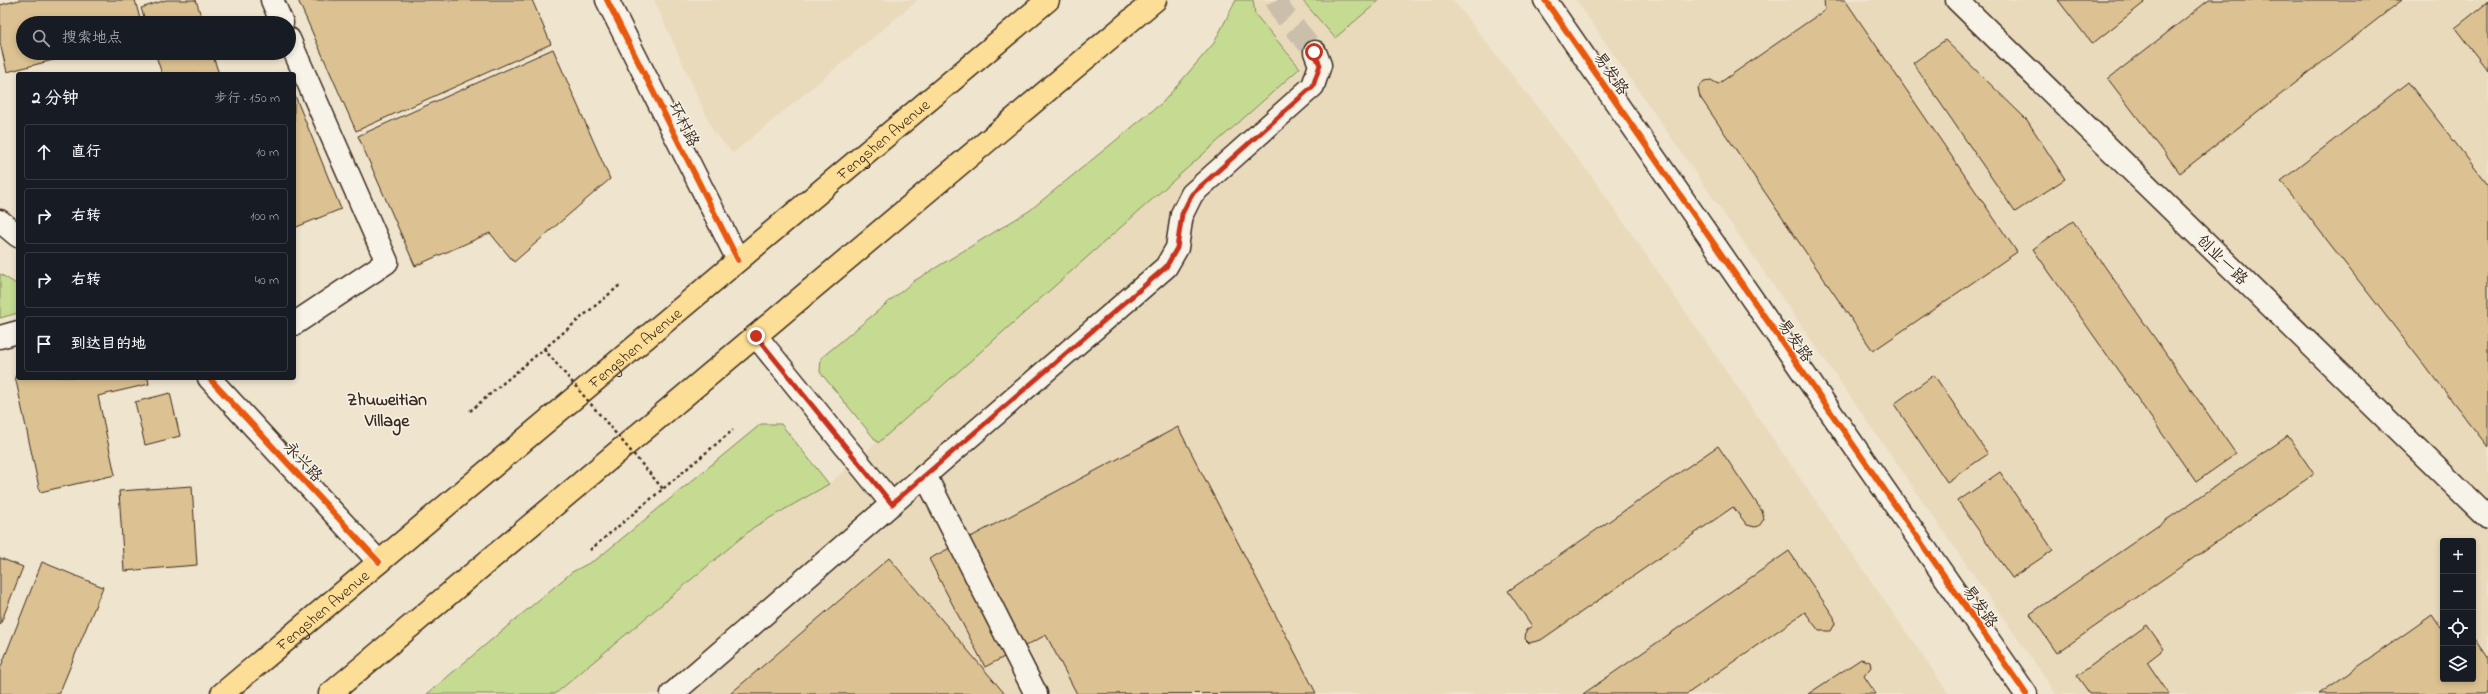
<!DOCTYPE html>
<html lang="zh">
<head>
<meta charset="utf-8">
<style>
	:root { --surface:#171b24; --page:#20242c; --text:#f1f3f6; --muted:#9ea1a6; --line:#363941 }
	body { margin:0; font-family:"Indie Flower","LXGW WenKai TC",sans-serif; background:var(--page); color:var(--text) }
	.controls { position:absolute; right:12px; bottom:12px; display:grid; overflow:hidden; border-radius:4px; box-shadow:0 2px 6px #0003 }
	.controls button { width:36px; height:36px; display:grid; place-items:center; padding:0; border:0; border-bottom:1px solid var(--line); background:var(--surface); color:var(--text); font:20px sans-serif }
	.stop { position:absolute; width:12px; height:12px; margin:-9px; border:3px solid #c8321e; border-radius:50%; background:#fff }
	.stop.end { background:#c8321e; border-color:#fff; box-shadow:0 1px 4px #0008 }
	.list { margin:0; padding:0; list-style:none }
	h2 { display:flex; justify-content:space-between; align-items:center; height:52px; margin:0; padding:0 16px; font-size:17px }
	h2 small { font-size:13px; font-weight:400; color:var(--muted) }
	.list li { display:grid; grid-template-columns:26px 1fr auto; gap:12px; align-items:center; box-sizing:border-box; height:56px; margin:0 8px 8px; padding:0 8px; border:1px solid var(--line); border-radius:4px }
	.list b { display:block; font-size:15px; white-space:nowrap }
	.list em { font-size:13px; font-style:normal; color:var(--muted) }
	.icon { flex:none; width:22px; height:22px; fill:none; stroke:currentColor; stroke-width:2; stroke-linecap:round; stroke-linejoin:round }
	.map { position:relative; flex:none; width:2488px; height:694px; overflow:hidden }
	.search { position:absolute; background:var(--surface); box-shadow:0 2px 6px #0003; left:16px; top:16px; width:280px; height:44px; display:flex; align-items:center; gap:10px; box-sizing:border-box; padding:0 14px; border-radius:22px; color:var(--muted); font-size:15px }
	.panel { position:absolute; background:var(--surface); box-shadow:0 2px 6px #0003; left:16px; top:72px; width:280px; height:308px; border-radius:4px }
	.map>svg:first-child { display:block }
	.built { fill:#e9dabc; fill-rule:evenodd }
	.green { fill:#c5db91; stroke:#808258 }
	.building { fill:#dcc292; stroke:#3b2a1e }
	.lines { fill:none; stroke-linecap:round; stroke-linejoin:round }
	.minor-tunnel { stroke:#cbbfab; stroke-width:22; stroke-dasharray:22 11; stroke-linecap:butt }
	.minor-casing { stroke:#3b2a1e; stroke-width:25 }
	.highway-casing { stroke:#3b2a1e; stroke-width:25 }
	.path { stroke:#3b2a1e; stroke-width:2.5; stroke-dasharray:3 3; stroke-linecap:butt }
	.minor { stroke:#f7f3e8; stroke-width:22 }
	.highway { stroke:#fcde96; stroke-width:22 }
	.path-bridge { stroke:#3b2a1e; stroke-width:2.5; stroke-dasharray:3 3; stroke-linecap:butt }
	.cycleway-casing { stroke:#f7f3e8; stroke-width:8 }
	.cycleway { stroke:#e8590c; stroke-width:6 }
	.route { stroke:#c8321e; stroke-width:5 }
	.labels { text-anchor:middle; stroke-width:3; stroke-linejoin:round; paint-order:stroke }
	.street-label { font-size:16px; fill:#3b2a1e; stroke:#f7f3e8 }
	.quarter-label { font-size:18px; font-weight:bold; fill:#3b2a1e; stroke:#f7f3e8 }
</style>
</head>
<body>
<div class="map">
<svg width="2488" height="694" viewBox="0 0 2488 694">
	<rect width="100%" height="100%" fill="#efe4ce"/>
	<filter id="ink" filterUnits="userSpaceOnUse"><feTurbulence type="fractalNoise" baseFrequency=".025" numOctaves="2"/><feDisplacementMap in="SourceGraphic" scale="8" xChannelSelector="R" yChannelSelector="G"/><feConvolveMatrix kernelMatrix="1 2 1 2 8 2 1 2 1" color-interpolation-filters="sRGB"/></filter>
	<g filter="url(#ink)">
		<g class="built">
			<path d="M654,0h264l-185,153 -19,-20z"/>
			<path d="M1253,0h49l33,38 45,-38h73l140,178 356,516h-1394l199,-167 75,-43 471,-415 -45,-55z"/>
			<path d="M1576,0h912v694h-432zM2443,541h30v138h-30z"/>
		</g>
		<g class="green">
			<path d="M1236,0h17l2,14 45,54 -422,375 -58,-71 1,-14 93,-77 115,-70 134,-109 51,-59z"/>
			<path d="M1302,0h78l-45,38z"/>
			<path d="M0,274l18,11v28l-18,5z"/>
			<path d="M761,424h20l48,60 -75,43 -199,167h-128l145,-122 25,-13z"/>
		</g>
		<g class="building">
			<path d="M19,0h116l6,23h-118v30h57l-73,19 -7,-29v-38z"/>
			<path d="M166,0h30l7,23h-57l-5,-15z"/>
			<path d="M298,0h234l19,44 -195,87z"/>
			<path d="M1824,0h21l172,252 -144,99 -173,-254 -2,-9 6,-7 7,-1 7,4 107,-74z"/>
			<path d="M2058,0h86l1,2 -53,42z"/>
			<path d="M2209,0h193l-222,173 -72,-94z"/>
			<path d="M2488,2v69l-33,-43z"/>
			<path d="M1945,40l82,80 38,59 -50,33 -102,-149z"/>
			<path d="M553,49l57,130 -96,83 -24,-29 -75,33 -57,-130z"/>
			<path d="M155,53h57l7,21h-57z"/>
			<path d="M2408,82l80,103v262l-207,-266z"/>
			<path d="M294,93l47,116 -47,19z"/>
			<path d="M2073,221l163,233 -40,28 -163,-233z"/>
			<path d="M1934,375l54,79 -41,28 -53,-78z"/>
			<path d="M15,376l133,2 1,6 -51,12 17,79 -75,17z"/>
			<path d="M170,393l10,43 -35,9 -10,-43z"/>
			<path d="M1178,427l138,266 -239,1 -31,-59 -61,32 -56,-108z"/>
			<path d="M2288,436l26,38 -257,179 -27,-39z"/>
			<path d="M1718,446l44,65 2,8 -5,7 -4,1 -8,-2 -14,-18 -192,133 -12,3 -4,-4 1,-9 6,-4 -24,-35z"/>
			<path d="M2000,472l53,78 -41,28 -54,-77z"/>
			<path d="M192,486l5,79 -73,6 -5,-80z"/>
			<path d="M1789,551l45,66 1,7 -4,7h-12l-14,-19 -118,82h-104z"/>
			<path d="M0,558l23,9 -23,58z"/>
			<path d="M889,558l116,136h-275z"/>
			<path d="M42,562l61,25 -44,107h-59v-25z"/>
			<path d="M2432,615l11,16v48h30v-43l15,22v36h-169z"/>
			<path d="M2147,625l17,24 -17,13 22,32h-79l-13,-18z"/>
			<path d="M1861,659l9,3 1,5 -7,9 12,18h-68z"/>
		</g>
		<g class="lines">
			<path class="minor-tunnel" d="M1276,0l5,11 34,41"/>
			<g class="minor-casing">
				<g id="minor">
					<path d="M272,0l10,23"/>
					<path d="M607,0l131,260"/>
					<path d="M1545,0l481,694"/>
					<path d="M1957,0l531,518"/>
					<path d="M289,39l98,223 -93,62"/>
					<path d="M0,221l18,15"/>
					<path d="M756,336l136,168"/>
					<path d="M0,337l18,-5"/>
					<path d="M209,378l170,184"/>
					<path d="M925,475l111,219"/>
					<path d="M672,694l494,-427 11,-19 5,-34 10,-20 121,-108 7,-21 -5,-13"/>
				</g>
			</g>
			<g class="highway-casing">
				<g id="highway">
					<path id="s1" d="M222,694l826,-694"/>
					<path d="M330,694l825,-694"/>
				</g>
			</g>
			<g class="path">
				<path d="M470,411l150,-126"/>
				<path d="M590,550l143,-120"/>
			</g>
			<use href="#minor" class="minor"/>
			<use href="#highway" class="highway"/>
			<path class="path-bridge" d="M544,349l119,140"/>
			<g class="cycleway-casing">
				<g id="cycleway">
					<path d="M607,0l131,260"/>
					<path d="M1545,0l481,694"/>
					<path d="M209,378l170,184"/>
				</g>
			</g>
			<use href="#cycleway" class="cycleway"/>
		</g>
	</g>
	<g class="lines" filter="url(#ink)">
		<path class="route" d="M756,336l136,168 274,-237 11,-19 5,-34 10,-20 121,-108 7,-21 -6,-13"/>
	</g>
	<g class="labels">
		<g class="street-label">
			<text transform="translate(1612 73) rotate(55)" y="6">易发路</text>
			<text transform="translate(685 124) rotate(63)" y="6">环村路</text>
			<text dy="6" stroke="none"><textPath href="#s1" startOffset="863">Fengshen Avenue</textPath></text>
			<text transform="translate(2223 259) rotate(44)" y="6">创业一路</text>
			<text transform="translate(1796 340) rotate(55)" y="6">易发路</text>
			<text dy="6" stroke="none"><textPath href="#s1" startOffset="539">Fengshen Avenue</textPath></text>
			<text transform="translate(304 461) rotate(47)" y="6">永兴路</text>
			<text transform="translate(1981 606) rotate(55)" y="6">易发路</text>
			<text dy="6" stroke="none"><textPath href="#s1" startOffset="131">Fengshen Avenue</textPath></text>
		</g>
		<g class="quarter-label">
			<text x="387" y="405">Zhuweitian<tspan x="387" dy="21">Village</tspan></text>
		</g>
	</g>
</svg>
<div class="controls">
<button>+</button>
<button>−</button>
<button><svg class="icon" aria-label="locate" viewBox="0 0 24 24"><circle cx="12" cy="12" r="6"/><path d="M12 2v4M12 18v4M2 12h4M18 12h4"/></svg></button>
<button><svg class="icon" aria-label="layers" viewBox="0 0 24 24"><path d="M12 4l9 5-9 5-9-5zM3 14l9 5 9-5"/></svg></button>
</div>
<div class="stop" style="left:1314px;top:52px"></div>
<div class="stop end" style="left:756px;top:336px"></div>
<div class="search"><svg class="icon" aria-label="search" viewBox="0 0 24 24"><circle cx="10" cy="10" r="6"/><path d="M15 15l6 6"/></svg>搜索地点</div>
<section class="panel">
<h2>2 分钟<small>步行 · 150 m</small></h2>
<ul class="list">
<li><svg class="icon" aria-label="ahead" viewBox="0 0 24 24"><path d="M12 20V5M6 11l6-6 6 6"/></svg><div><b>直行</b></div><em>10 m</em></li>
<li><svg class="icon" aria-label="right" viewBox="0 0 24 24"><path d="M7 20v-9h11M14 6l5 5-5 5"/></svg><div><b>右转</b></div><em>100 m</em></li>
<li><svg class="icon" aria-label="right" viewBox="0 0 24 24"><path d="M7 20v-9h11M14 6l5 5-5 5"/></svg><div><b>右转</b></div><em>40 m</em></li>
<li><svg class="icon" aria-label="arrive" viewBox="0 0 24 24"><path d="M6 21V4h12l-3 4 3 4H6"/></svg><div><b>到达目的地</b></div></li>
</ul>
</section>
</div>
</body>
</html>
